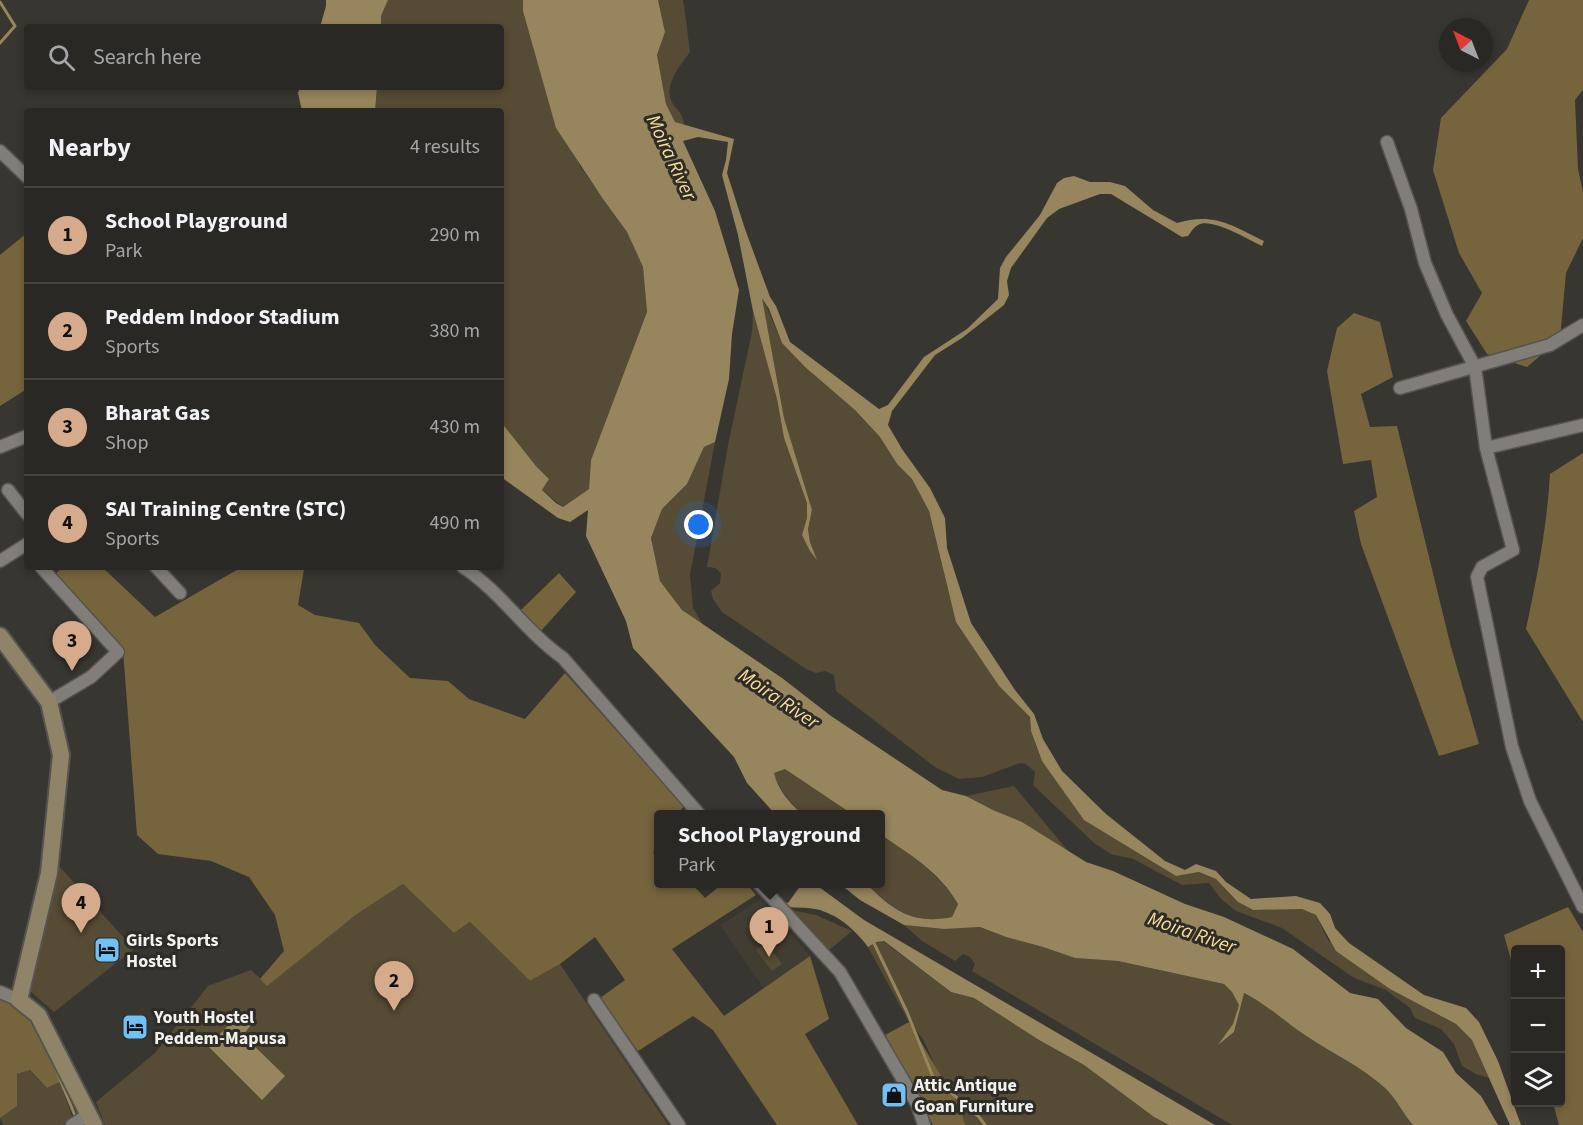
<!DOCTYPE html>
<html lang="en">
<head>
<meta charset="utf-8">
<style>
	:root { --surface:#2a2825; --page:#32302d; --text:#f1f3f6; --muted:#a5a6a7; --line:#464442; --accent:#d6ab8b }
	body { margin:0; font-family:"Source Sans 3",sans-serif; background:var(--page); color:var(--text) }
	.controls { position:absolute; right:18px; bottom:18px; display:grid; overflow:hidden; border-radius:6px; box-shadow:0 3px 9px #0003 }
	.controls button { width:54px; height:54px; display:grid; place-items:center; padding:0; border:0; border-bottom:2px solid var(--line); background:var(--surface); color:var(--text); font:30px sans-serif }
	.compass { position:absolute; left:1439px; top:18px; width:54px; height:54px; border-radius:50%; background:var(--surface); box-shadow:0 3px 9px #0003; rotate:318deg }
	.you { position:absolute; left:699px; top:525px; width:21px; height:21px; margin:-15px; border:4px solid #fff; border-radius:50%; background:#1a73e8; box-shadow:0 0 0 9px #1a73e833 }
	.badge { display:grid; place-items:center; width:39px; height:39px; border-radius:50%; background:var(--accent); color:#111; font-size:20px; font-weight:700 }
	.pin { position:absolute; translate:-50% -50px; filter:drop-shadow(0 2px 3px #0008) }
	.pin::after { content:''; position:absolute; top:32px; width:21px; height:18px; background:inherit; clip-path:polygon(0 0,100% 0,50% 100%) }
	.popup { position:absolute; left:654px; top:810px; width:231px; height:78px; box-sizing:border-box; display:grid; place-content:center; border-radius:6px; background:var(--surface); filter:drop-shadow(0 2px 4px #0005); font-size:20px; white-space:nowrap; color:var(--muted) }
	.popup b { font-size:22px; color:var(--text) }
	.popup::after { content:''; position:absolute; left:50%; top:100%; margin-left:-12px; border:12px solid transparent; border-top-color:var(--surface) }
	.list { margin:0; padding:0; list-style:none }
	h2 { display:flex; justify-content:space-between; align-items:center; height:78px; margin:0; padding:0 24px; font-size:26px }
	h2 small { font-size:20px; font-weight:400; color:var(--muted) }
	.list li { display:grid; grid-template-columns:39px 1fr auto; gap:18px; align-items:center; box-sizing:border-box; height:96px; padding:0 24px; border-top:2px solid var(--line) }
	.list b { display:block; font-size:22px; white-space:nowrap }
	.list p { margin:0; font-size:20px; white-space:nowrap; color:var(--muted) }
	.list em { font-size:20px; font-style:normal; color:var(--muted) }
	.icon { flex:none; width:33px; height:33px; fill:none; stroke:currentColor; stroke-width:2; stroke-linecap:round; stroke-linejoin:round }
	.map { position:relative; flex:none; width:1583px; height:1125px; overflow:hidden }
	.search { position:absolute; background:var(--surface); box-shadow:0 3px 9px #0003; left:24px; top:24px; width:480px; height:66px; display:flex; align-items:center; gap:15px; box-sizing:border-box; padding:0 21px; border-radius:6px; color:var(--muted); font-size:22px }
	.panel { position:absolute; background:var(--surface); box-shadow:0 3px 9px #0003; left:24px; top:108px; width:480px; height:462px; border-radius:6px }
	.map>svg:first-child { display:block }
	.built { fill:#423d32 }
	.green { fill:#564b34 }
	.forest { fill:#76643d }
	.water { fill:#97855d }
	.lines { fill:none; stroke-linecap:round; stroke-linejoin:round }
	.stream { stroke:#97855d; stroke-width:3 }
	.street-casing { stroke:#565450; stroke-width:15 }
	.secondary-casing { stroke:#565450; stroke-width:20 }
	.street { stroke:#817e79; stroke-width:12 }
	.secondary { stroke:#8f8368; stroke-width:16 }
	.labels { text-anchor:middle; stroke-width:6; stroke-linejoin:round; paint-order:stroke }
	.poi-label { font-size:18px; font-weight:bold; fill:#f2f1ee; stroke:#2e2c27; text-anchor:start }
	.water-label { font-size:20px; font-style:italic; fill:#fbdd9b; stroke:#2e2c27 }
</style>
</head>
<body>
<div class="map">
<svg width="1583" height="1125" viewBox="0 0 1583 1125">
	<rect width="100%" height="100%" fill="#383631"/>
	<path class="built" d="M761,899l49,57 -46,33 -44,-64z"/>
	<g class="green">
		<path d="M388,0h135v11l57,155 47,66 16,35 4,45 -56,148 -2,29 -26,18 -21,-17 7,-11 -13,-13 -35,-44v-311h-126l2,-24h124v-60h-120v-11z"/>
		<path d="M658,0h25l1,5 6,47c-10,14 -28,34 -17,52 6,8 10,10 11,21l-9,-3 -9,-18 -9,-49 8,-23z"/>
		<path d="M763,298l19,45 23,24 50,43 25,27 17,27 15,15 17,32 21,87 49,88 31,31 1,14 11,30 107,98 27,17 23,-4 17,7 22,23 14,8 50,-1 14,6 12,25 62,49 66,35 16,16 17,38 -13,-4 -14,-8 -8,-22 -13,-15 -26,-11 -5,-10 -24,-18 -32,-12 -72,-50 -46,-17 -15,-12 -12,-16 -27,2 -49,-26 -22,-5 -17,-11 -61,-58 2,-13 -9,-8 -6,-1 -38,14 -23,2 -24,-12 -99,-76 -2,-16 -9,-4 -9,2 -10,-4 -84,-57 -9,-13 -2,-8 9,-8 1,-10 -6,-5 -8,-1 21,-122 24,-113 1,-21 24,88 7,39 23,65v15l-5,17 14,23 -6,-16 -2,-13 4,-19 -28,-92 -22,-119z"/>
		<path d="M715,442l-25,133 3,33 10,17 -21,-15 -22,-29 -9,-43 11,-29 25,-25 17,-37z"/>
		<path d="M785,769l67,45h-50c-13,-13 -23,-24 -29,-41z"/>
		<path d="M1014,786l55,66 -47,-30 -29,-12 -27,-14z"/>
		<path d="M880,834c29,20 60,39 78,70l-6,13c-39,8 -59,-7 -85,-33h13z"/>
		<path d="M58,865l76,84 -80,63 -25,-22z"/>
		<path d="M403,884l51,49 16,-11 60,59 30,-17 108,161h-563l-9,-23 59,-49 53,-67 43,-16 16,15 90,-71z"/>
		<path d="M791,910l25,5 36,16 -24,20z"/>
		<path d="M904,925l40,4 36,-2 26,10 37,10 32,11 43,3 106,23 8,8 7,13 -6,19 -10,17 11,-9 9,-39c23,11 41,27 61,41 27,19 57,32 81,54 11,10 18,26 28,37h-181l-260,-154 3,-7 -5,-7 -7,-3 -8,7 -33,-20z"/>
		<path d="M883,941l68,51 23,6 65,42 45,25 70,52 15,8h-207l-39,-86 -14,-17 -41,-75 8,-5z"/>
		<path d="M766,942l16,22 -10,7 -16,-21z"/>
		<path d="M29,1070l18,18 13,-6 13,37 -10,6h-60l-3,-7 17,-12v-32z"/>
	</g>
	<g class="forest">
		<path d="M1529,0h54v90l-8,10 3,69 5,23v46l-17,35 -6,66 -33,28 -40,-13 -21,-33 16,-28 -23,-40 -26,-83 8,-52 66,-69z"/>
		<path d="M27,233v156l-27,17v-151z"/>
		<path d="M1354,313l26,9 13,55 -32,17 9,33 27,-1 54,221 28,97 -40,12 -78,-212 -7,-33 23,-14 -6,-37 -28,4 -16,-93 10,-43z"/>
		<path d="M1583,453v269l-57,-93c11,-52 21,-102 24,-155z"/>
		<path d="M63,567h39l53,50 87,-50h61l1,2 -6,36 17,10 44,8 16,22 35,33 38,3 21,18 56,20 40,-46 119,133 -6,8h-20v30l-5,9 5,4v27h34l13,14 17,-14h25l9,11 -84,54 52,67 86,-60 19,63 -24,15 53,91h-81l-64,-95 -20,-14 -55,35 -38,-53 25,-18 -30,-43 -35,27 -30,17 -60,-59 -16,11 -51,-49 -46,30 -90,72 -7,-7 24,-28 -9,-36 -26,-38 -38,-16 -53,-7 -21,-19 -14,-185 -68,-76z"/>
		<path d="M559,573l17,19 -36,40 -19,-22z"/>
		<path d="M1568,907l15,25v193h-24l-6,-22 7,-1v-152h-44l-1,24 -11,-39z"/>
		<path d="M0,998l14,6 21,19 25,59 -13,6 -17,-18 -13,4v32l-17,12z"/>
		<path d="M909,1022l51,86 5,17h-32l-48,-90z"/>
	</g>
	<g class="water">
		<path d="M326,0h62l-7,16v11h-61l6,-21z"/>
		<path d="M523,0h135l7,32 -8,23 9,49 9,18 59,17 -7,34 18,56 25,68 6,9 14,36 89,67 9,-4 36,-48 43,-28 31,-30 2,-31 6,-11 34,-42 17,-32 7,-5 10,-2 16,6h20l15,4 28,24 24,13c36,-11 55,2 87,18l-2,5c-13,-6 -51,-29 -64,-21 -4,2 -7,7 -10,11l-6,1 -71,-43h-11l-41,15 -12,9 -36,50 -4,13 2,14 -5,10 -42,33 -27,17 -43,56 -4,14 14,24 28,39 15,30 2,30 24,75 44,67 19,24 9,25 19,32 44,43 59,47 20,9 11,-6 20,7 10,11 25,17 45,-3 24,7 10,11 5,14 14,15 75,52 42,13 13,14 19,39 23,64h-11l-38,-85 -16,-16 -66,-35 -54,-38 -20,-36 -14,-6 -49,1 -15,-8 -22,-23 -17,-7 -23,4 -92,-56 -42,-59 -11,-30 -1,-14 -31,-31 -43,-64 -27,-111 -17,-32 -15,-15 -17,-27 -25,-27 -50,-43 -23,-24 -13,-34 -7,-11 22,120 28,92 -4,19 2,13 7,18 -7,-9 -8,-16 5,-17v-15l-23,-65 -7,-39 -24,-88 -15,-76 -16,-60 4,-15 2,-18 -30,-5 -15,4 32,70 24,79 -7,44 -3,45 -14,63 -11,5 -17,37 -25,25 -11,29 9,43 22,29 100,68 49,38 111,74 24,6 27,14 29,12 64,40 27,9 72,33 39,13 69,32 57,44 28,6 28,29 37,24 13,21 25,23 17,29h-85c-10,-11 -17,-27 -28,-37 -24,-22 -54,-35 -80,-53 -21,-14 -39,-31 -61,-42l-10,39 -16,13 15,-21 6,-19 -7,-13 -8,-8 -106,-23 -43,-3 -32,-11 -37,-10 -26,-10 -36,2 -40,-4 -44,-25 -20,-16h27c25,26 46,41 85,33l6,-13c-18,-32 -49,-50 -78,-70v-20h-28l-67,-45 -11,4c4,17 15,29 28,41h-27l-28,-31 -13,-26 -101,-109 -7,-27 -40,-85 2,-26 -18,12 -12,-4 -57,-41v-55l35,44 13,13 -7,11 14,13 7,4 26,-18 2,-29 56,-148 -4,-45 -16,-35 -24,-33 -47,-71 -33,-117z"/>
		<path d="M300,87h77l-2,24h-73l-4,-18z"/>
		<path d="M775,884h4c-5,9 -2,17 9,19l13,-18 14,-1 49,36 351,205h-46l-15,-8 -70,-52 -45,-25 -65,-42 -23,-6 -67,-51 -8,1 -8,5c-13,-17 -27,-30 -48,-37 -18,-5 -33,3 -48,-14z"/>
		<path d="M240,1014l11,11 -8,10 42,41 -23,24 -54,-54z"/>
	</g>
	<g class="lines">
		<g class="stream">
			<path d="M0,2l15,24 -15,17"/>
			<path d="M873,941l34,71 26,65 46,40 6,8"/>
			<path d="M52,1060l24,58"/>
		</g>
		<g class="street-casing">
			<g id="street">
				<path d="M1387,142l24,67 14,54 22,52 28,52 11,81 27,102 -31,17 -5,10 35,170 18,54 53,106"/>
				<path d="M0,151l27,26"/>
				<path d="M1400,388l150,-43 33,-20"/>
				<path d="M0,447l27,-11"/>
				<path d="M1486,448l97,-23"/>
				<path d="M8,490l19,24"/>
				<path d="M0,561l27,-17"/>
				<path d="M41,567l77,85 -27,25 -42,25"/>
				<path d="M156,567l24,26"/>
				<path d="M463,567c39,26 62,64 100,91l136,156"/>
				<path d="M759,884l81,88 77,132 7,21"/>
				<path d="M0,992l19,8"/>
				<path d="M594,1000l85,125"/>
				<path d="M72,1125l17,-11"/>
			</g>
		</g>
		<g class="secondary-casing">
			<path id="secondary" d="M0,636l49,66 12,53 -12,118 -30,127 19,15 56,110"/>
		</g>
		<use href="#street" class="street"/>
		<use href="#secondary" class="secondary"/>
	</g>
	<defs>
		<g id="hotel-square" transform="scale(1.35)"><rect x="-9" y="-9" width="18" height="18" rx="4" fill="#71c1f5" stroke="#2e2c27"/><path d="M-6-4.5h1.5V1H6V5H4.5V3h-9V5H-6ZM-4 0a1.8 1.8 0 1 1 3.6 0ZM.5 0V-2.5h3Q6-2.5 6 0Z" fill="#111"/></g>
		<g id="shop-square" transform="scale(1.35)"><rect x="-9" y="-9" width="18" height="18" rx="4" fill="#71c1f5" stroke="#2e2c27"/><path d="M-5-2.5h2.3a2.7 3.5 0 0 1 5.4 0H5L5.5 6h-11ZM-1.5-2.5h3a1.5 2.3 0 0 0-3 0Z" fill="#111"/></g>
	</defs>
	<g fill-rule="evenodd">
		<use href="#hotel-square" x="107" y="950"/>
		<use href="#hotel-square" x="135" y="1027"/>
		<use href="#shop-square" x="894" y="1095"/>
	</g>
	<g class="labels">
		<g class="poi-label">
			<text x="126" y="946">Girls Sports<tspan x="126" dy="21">Hostel</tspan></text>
			<text x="154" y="1023">Youth Hostel<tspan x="154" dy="21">Peddem-Mapusa</tspan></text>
			<text x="914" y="1091">Attic Antique<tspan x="914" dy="21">Goan Furniture</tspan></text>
		</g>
		<g class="water-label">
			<text transform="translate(672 157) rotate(65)" y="7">Moira River</text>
			<text transform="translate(779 698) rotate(34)" y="7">Moira River</text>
			<text transform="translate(1192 932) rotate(19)" y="7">Moira River</text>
		</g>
	</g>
</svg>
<div class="controls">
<button>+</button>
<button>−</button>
<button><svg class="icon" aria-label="layers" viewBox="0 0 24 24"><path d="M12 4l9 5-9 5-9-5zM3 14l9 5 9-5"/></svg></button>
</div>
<svg class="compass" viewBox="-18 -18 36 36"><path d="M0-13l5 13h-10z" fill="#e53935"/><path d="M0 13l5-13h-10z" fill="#a5a6a7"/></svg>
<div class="you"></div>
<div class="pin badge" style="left:769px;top:957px">1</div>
<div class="popup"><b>School Playground</b>Park</div>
<div class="pin badge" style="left:394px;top:1011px">2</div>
<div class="pin badge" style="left:72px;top:671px">3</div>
<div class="pin badge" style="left:81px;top:933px">4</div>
<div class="search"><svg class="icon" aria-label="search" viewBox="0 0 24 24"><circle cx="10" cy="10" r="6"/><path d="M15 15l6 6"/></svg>Search here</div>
<section class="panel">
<h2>Nearby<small>4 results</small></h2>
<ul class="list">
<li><span class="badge">1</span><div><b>School Playground</b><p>Park</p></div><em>290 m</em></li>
<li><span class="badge">2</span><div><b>Peddem Indoor Stadium</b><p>Sports</p></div><em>380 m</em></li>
<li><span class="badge">3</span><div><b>Bharat Gas</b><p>Shop</p></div><em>430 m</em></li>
<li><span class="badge">4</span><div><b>SAI Training Centre (STC)</b><p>Sports</p></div><em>490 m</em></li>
</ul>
</section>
</div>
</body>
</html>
